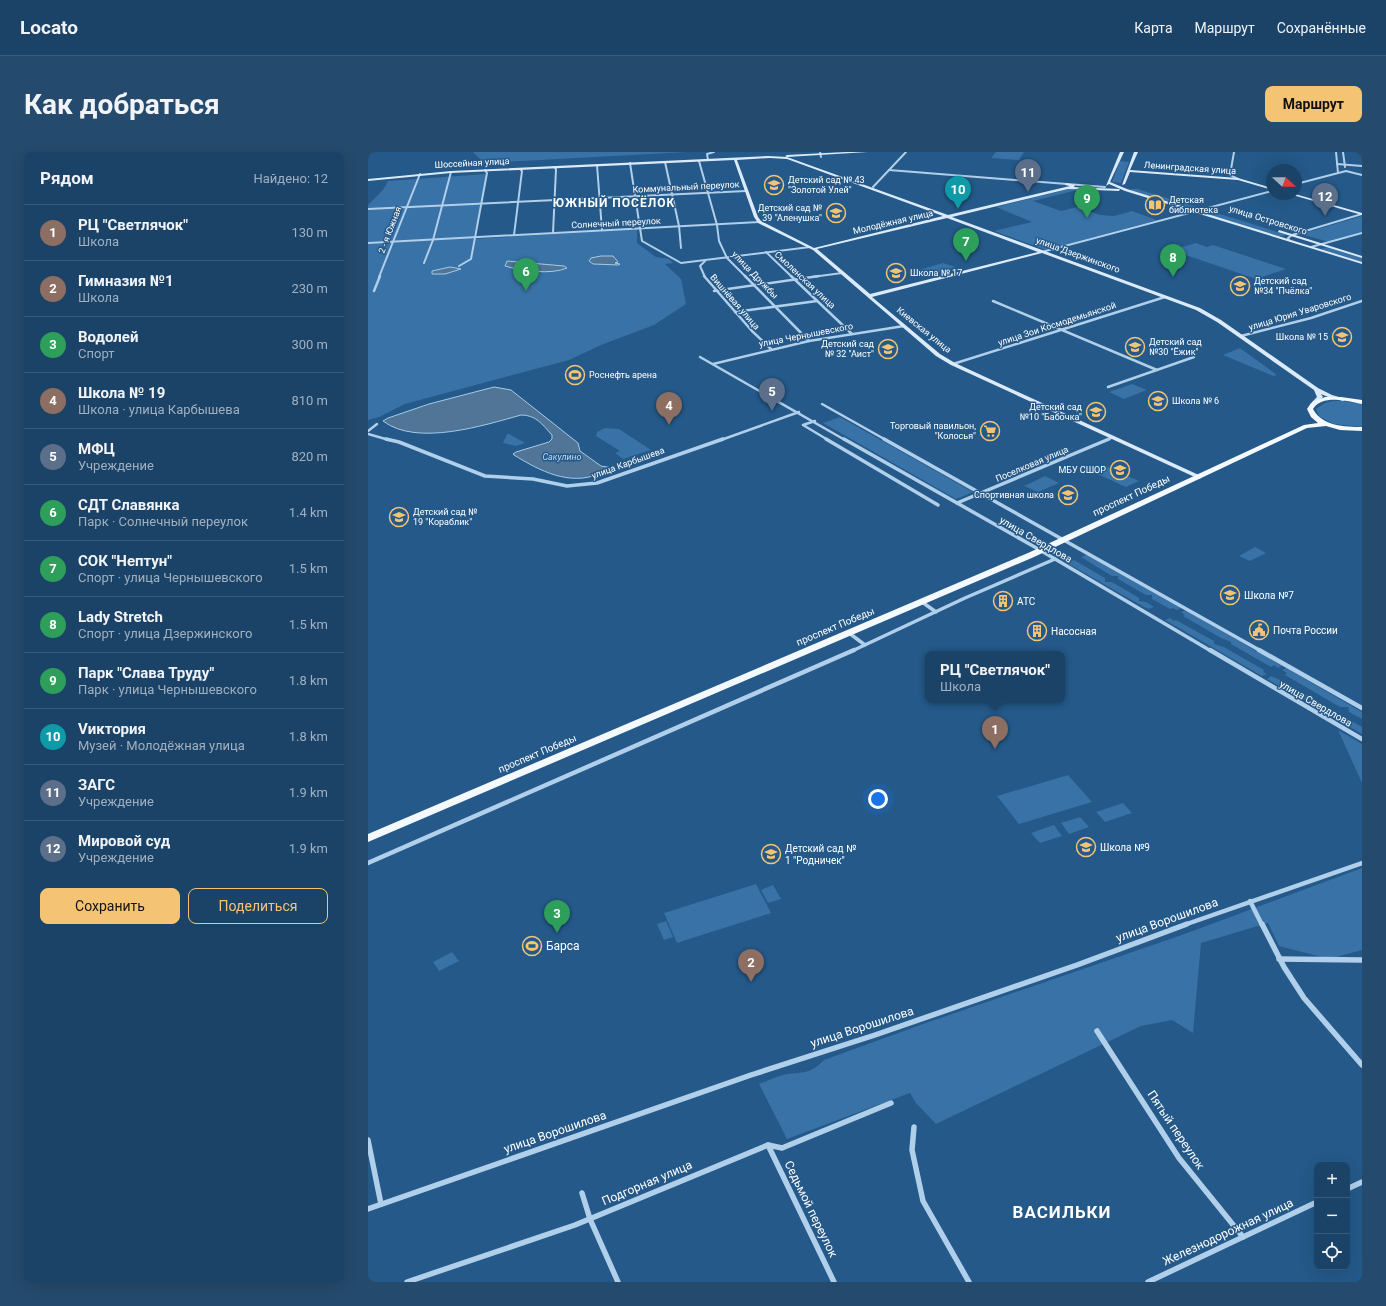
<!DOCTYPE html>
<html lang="ru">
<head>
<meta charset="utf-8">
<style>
	:root { --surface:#1b4367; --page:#244a6d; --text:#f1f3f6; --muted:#a0b0c0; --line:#395c7b; --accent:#f4c474 }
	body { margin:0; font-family:Roboto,sans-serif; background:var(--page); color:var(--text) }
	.controls { position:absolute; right:12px; bottom:12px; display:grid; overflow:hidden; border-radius:8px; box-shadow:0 4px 16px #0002 }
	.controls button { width:36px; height:36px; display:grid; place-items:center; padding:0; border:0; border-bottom:1px solid var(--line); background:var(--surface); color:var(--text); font:20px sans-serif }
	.compass { position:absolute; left:898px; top:12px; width:36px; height:36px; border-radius:50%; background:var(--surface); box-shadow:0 4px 16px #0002; rotate:111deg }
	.you { position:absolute; left:510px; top:647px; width:14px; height:14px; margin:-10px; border:3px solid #fff; border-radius:50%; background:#1a73e8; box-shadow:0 0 0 6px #1a73e833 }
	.badge { display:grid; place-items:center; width:26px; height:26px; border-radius:50%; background:var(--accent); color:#fff; font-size:13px; font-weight:700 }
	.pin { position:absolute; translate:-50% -33px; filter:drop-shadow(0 1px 2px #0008) }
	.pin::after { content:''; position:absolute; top:21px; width:14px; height:12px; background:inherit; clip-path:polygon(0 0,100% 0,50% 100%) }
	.popup { position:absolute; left:557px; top:499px; width:140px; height:52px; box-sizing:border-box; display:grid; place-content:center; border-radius:8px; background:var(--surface); filter:drop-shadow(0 1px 3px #0005); font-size:13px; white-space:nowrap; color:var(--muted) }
	.popup b { font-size:15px; color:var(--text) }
	.popup::after { content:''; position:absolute; left:50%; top:100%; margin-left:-8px; border:8px solid transparent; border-top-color:var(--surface) }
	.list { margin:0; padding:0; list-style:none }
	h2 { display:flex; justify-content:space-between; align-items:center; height:52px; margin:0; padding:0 16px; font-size:17px }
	h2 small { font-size:13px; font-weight:400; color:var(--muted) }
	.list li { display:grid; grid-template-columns:26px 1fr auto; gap:12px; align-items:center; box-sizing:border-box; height:56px; padding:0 16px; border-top:1px solid var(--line) }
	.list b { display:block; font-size:15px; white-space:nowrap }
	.list p { margin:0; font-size:13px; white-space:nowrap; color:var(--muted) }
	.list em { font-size:13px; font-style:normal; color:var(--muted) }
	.actions { display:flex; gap:8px; padding:12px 16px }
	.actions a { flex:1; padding:9px 0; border:1px solid var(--accent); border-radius:8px; text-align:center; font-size:14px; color:var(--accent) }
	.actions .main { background:var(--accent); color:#111 }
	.icon { flex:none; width:22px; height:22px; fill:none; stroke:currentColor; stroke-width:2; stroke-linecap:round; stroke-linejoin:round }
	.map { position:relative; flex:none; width:994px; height:1130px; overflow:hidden; border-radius:8px }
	header { display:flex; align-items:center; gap:24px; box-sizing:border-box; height:56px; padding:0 20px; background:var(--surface); border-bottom:1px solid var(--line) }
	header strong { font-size:19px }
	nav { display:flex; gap:22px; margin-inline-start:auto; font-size:14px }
	.intro { display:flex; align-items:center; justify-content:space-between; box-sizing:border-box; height:96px; padding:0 24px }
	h1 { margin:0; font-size:28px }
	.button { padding:10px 18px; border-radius:8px; background:var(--accent); color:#111; font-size:14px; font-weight:700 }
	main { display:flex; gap:24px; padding:0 24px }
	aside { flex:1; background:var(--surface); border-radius:8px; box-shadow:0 4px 16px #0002 }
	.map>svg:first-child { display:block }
	.green { fill:#3872a6 }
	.water { fill:#507597; stroke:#a4cbea }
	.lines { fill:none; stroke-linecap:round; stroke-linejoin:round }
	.street-far4 { stroke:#b0cfea; stroke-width:2 }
	.street-far3 { stroke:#b0cfea; stroke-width:2.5 }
	.street-far2 { stroke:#b0cfea; stroke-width:3.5 }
	.street-far1 { stroke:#b0cfea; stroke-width:4.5 }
	.street { stroke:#b0cfea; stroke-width:5.5 }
	.secondary { fill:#dbeaf8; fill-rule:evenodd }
	.primary { fill:#f4f9fe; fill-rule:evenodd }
	.labels { text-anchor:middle; stroke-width:3; stroke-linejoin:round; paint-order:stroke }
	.far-street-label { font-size:9px; fill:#fff; stroke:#245989 }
	.far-poi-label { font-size:9px; fill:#fff; stroke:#245989; text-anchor:start }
	.far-water-label { font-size:9px; font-style:italic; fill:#bcd9f1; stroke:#245989 }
	.street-label { font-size:10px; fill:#fff; stroke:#245989 }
	.poi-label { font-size:10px; fill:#fff; stroke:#245989; text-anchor:start }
	.far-district-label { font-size:12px; font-weight:bold; letter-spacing:1px; fill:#fff; stroke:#245989 }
	.near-street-label { font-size:12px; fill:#fff; stroke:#245989 }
	.near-poi-label { font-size:12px; fill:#fff; stroke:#245989; text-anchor:start }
	.near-district-label { font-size:17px; font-weight:bold; letter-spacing:1px; fill:#fff; stroke:#245989 }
</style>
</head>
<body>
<header>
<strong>Locato</strong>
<nav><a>Карта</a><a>Маршрут</a><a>Сохранённые</a></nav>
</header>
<div class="intro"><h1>Как добраться</h1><a class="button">Маршрут</a></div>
<main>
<aside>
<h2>Рядом<small>Найдено: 12</small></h2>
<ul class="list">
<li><span class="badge" style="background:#8d6e63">1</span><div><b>РЦ &quot;Светлячок&quot;</b><p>Школа</p></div><em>130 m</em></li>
<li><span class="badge" style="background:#8d6e63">2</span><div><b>Гимназия №1</b><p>Школа</p></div><em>230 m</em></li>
<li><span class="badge" style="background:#2e9e5b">3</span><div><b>Водолей</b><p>Спорт</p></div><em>300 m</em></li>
<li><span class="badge" style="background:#8d6e63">4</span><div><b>Школа № 19</b><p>Школа · улица Карбышева</p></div><em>810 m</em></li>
<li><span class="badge" style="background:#5c6f8a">5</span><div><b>МФЦ</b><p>Учреждение</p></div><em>820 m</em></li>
<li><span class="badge" style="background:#2e9e5b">6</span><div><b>СДТ Славянка</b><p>Парк · Солнечный переулок</p></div><em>1.4 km</em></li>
<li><span class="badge" style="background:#2e9e5b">7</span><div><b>СОК &quot;Нептун&quot;</b><p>Спорт · улица Чернышевского</p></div><em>1.5 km</em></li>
<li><span class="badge" style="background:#2e9e5b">8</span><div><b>Lady Stretch</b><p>Спорт · улица Дзержинского</p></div><em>1.5 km</em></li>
<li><span class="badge" style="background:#2e9e5b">9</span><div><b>Парк &quot;Слава Труду&quot;</b><p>Парк · улица Чернышевского</p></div><em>1.8 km</em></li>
<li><span class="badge" style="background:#0f9aa8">10</span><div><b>Vиктория</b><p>Музей · Молодёжная улица</p></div><em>1.8 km</em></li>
<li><span class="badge" style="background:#5c6f8a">11</span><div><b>ЗАГС</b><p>Учреждение</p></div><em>1.9 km</em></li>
<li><span class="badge" style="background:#5c6f8a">12</span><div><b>Мировой суд</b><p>Учреждение</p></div><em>1.9 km</em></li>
</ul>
<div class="actions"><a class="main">Сохранить</a><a>Поделиться</a></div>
</aside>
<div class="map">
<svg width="994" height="1130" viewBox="0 0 994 1130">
	<rect width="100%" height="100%" fill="#245989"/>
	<g class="green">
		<path d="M105,0h214l-203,11z"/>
		<path d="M628,0h28l-5,8 -28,-2z"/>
		<path d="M752,9l9,1 -8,21 -9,-1z"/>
		<path d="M118,22l-4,30 -9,35 164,-10v14l19,14 13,2 4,4 -8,1 16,15 5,25 -32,21 -53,20 -32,15 -164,44 -26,13 -11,3v-215l15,-15 5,-9z"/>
		<path d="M701,37l8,1 -44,11 28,10 16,-4 23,8 14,1 18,-5 25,9 -111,30 -52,-19 38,-9 -36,-15z"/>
		<path d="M763,37h6l59,18v2h-6l-60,-19z"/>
		<path d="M839,58l77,24 1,2h-7l-78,-24z"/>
		<path d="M994,64v16l-33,10 -28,-8z"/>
		<path d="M828,91l11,4 6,-2 73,24 -30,10 -85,-29z"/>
		<path d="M961,95l33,11v4l-40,-12 1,-2z"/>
		<path d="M575,111l12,4 -28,9 -12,-5z"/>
		<path d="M872,196l37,27 -4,1 -50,-21z"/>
		<path d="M764,232l15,6 -23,9 -15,-7z"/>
		<path d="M965,249h10l19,3v23l-28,-3 -14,-7 -4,-8 9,-6z"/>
		<path d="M472,265l133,75 -17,7 -133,-76z"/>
		<path d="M237,276l14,1 32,21 -28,9 -8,-6 5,-2 -24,-15 1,-4z"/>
		<path d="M139,282h2l16,9 -9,3 -13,-3z"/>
		<path d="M738,314l33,15 -13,6 -33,-15z"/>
		<path d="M677,324l14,7 -21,9 -14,-6z"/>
		<path d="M887,395l11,6 -16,8 -11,-5z"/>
		<path d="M720,402l94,54 -5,2 -5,-2 -2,1 -18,-10v-4h-6l-28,-16v-3h-6l-31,-19z"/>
		<path d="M706,408l31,18v4h7l27,16v3l7,1 8,5 -5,2 -5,-2 -77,-44z"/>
		<path d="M818,458l96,56 -4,2 -4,-3 -3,2 -40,-23v-2l-10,-4 -38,-22 2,-1 -4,-3z"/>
		<path d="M802,466l4,3 2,-1 38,21v3l10,3 40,23 -1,2 4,2 -5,2 -97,-56z"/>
		<path d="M918,516l76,44v7l-13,-7 -1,-5h-8l-55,-32 2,-2 -5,-3z"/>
		<path d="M903,524l7,3 56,32 1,3 6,1 21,12v7l-95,-55z"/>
		<path d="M970,578l24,14v39z"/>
		<path d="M700,623l24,27 -73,22 -22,-28z"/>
		<path d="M755,651l9,10 -27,9 -9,-10z"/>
		<path d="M712,665l9,10 -20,7 -8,-11z"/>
		<path d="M686,673l8,11 -22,7 -9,-10z"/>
		<path d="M994,716v82l-33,9 -50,-13 -11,-23 -67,20 -8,90 -21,-13 -31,6 -205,98 -20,-21 -6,-10 -123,46 -28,-55c8,-3 16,-7 24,-9 18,-4 26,1 41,-15l99,-36 256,-88z"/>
		<path d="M388,732l15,29 -94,30 -13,-30z"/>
		<path d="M405,733l8,14 -13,4 -7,-13z"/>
		<path d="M298,769l7,16 -9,3 -7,-16z"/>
		<path d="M84,800l7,9 -20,10 -6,-9z"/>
	</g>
	<g class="water">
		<path d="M233,104h12l5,6 -3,1 5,1 -1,1 -26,-1 -4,-3 2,-3z"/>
		<path d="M139,109l57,5 3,2c-16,7 -45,3 -62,-2z"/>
		<path d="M82,115l11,2 -16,5h-13v-3z"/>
		<path d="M126,235l17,3 67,53 2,8 21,15 12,2c-4,3 -9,4 -14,6 -30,12 -59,-3 -85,-19l-1,-1 3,-2 33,-10 3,-3v-4c-10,-11 -16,-20 -31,-20 -36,10 -104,32 -138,6l5,-3 41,-14z"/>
	</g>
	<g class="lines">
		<g class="street-far4">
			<path d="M452,0l1,5"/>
			<path d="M866,0l-4,23 8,4"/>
			<path d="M968,0l2,21"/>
			<path d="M975,0l2,15"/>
			<path d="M340,8l-1,-6 7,-2"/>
			<path d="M331,9l18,64 2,16 8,17 19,19"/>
			<path d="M297,10l14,64 2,22"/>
			<path d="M262,11l12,78 39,22 129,-16"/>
			<path d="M969,12l25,2"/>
			<path d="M229,13l5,65"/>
			<path d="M521,18l216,17"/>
			<path d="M928,32l50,-13 16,4"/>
			<path d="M505,35l33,-35"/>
			<path d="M0,57l378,-18"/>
			<path d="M185,81l3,-64 -2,-2"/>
			<path d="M146,83l8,-64 -2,-2"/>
			<path d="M921,88l-1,-2 4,-3 70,-21"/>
			<path d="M0,91l391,-21"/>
			<path d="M943,95l51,-14"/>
			<path d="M398,100l26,25"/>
			<path d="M674,100l230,-61"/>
			<path d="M56,111l9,-23 18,-68"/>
			<path d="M91,114l12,-7 16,-86 -2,-3"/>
			<path d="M11,125l41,-103"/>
			<path d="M337,125l-5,-11 5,-5"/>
			<path d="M444,125l30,-4"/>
		</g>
		<g class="street-far3">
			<path d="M336,124l48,55 19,18"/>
			<path d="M377,124l64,65"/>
			<path d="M423,124l61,58"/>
			<path d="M6,139l6,-15"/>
			<path d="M346,139l105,-15"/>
			<path d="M625,149l164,69"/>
			<path d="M367,160l82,-11"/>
			<path d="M873,184l70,-18 51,-17"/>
			<path d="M332,205l145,83"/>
			<path d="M345,212l96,-23 95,-15"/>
			<path d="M585,212l212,-67"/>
			<path d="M740,235l86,-30"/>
			<path d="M454,252l64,36"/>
			<path d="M447,269l-12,4 25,15"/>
			<path d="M0,279l9,-7"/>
			<path d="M0,282l21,6"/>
			<path d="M353,288l78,-28"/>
			<path d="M739,288l6,-3"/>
		</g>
		<g class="street-far2">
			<path d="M18,287l13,3 86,34 48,3 34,7 30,-3 126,-44"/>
			<path d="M458,287l112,66"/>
			<path d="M476,287l189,107 178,105"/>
			<path d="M516,287l377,212"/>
			<path d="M589,351l152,-64"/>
			<path d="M554,450l14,10"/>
			<path d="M481,481l16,12"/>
			<path d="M484,499l113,-53 90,-39"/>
		</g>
		<g class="street-far1">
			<path d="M842,498l152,89"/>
			<path d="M891,498l103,58"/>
			<path d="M0,711l486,-213"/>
			<path d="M882,749l12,24"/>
			<path d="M816,773l178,-62"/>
		</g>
		<g class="street">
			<path d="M894,772l22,43 20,31 58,67"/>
			<path d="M911,807l83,1"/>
			<path d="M729,879l82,127 64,79"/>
			<path d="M546,975l-2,23 11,51 46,81"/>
			<path d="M0,988l13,64"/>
			<path d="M400,993l66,137"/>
			<path d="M979,1037l15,-7"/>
			<path d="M214,1041l8,26 28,63"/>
			<path d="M0,1057l383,-134 124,-40 202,-70 110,-41"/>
			<path d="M39,1130l168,-57 193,-80 14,3 109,-45"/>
			<path d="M780,1130l169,-80"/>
		</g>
		<g class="secondary">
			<path d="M478,0h22l-81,5 161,58 122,-29 -5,-1 1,-2 9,2 -1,2 46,2 -1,2 -51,-2 -116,28 248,91 21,12 97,68 14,7 14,4 -3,2 -15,-4 -7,-3 2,3 -7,7h-4v-2l5,-5 -3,-7 -97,-68 -21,-12 -154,-57 -170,44 68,57 15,9 246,113v2l-2,1 -248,-114 -15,-9 -123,-106 -55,-27 -4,-6 -20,-57 -283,13 -83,8v-2l83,-8 317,-15 19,1 -2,-1 2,-1zM402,6l17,1 156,57 -129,32 -53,-27 -3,-4 -21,-57zM579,66l91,34 -168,42 -53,-45z"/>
			<path d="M752,0h4l-14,30 17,7 235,73v2l-237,-73 -16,-7 -3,2z"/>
			<path d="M766,0h4l-8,18 108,8 34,10v2l-34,-10 -108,-8 -5,12 -3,1z"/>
			<path d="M921,42h6l67,19v2z"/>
			<path d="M911,78l83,26v2l-84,-26z"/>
		</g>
		<path class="primary" d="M957,245h16l21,3v4c-14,-3 -40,-10 -49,5 9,17 32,18 49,18v4l-22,-1 -14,-4 -19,2 -273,129 -666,285v-8l660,-281 276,-128 14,-2 -7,-6 -4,-8 4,-6z"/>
	</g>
	<defs>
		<g id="school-ring" transform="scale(1)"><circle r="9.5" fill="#245989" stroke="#f4c474" stroke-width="1.5"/><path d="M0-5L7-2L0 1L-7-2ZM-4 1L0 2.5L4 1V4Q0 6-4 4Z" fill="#f4c474"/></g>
		<g id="library-ring" transform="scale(1)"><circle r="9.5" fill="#245989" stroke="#f4c474" stroke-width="1.5"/><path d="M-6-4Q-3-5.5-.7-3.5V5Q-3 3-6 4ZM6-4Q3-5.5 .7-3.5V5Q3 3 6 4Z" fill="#f4c474"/></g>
		<g id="stadium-ring" transform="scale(1)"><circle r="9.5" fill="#245989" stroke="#f4c474" stroke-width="1.5"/><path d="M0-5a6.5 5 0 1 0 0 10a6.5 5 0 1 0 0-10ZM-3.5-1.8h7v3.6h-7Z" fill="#f4c474"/></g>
		<g id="supermarket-ring" transform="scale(1)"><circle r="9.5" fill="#245989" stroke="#f4c474" stroke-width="1.5"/><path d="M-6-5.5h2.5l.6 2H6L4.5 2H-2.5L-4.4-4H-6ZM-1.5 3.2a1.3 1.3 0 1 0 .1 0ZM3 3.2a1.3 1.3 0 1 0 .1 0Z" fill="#f4c474"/></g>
		<g id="building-ring" transform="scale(1)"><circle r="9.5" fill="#245989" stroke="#f4c474" stroke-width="1.5"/><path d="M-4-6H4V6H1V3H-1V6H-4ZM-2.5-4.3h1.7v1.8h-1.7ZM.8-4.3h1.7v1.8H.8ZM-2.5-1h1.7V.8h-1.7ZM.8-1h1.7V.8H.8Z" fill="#f4c474"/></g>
		<g id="civic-ring" transform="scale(1)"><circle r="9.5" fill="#245989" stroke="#f4c474" stroke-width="1.5"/><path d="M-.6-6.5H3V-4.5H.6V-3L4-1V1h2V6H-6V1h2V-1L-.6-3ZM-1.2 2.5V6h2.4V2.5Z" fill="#f4c474"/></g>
	</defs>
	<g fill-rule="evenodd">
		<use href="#school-ring" x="406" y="33"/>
		<use href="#library-ring" x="787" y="53"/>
		<use href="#school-ring" x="468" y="61"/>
		<use href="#school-ring" x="528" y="121"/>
		<use href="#school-ring" x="872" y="134"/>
		<use href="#school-ring" x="974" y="185"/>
		<use href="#school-ring" x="767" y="195"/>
		<use href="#school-ring" x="520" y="197"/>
		<use href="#stadium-ring" x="207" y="223"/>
		<use href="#school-ring" x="790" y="249"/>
		<use href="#school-ring" x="728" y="260"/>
		<use href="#supermarket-ring" x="622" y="279"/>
		<use href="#school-ring" x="752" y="318"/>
		<use href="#school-ring" x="700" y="343"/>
		<use href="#school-ring" x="31" y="365"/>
		<use href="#school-ring" x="862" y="443"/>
		<use href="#building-ring" x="635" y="449"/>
		<use href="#civic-ring" x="891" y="478"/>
		<use href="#building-ring" x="669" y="479"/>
		<use href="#school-ring" x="718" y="695"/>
		<use href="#school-ring" x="403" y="702"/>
		<use href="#stadium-ring" x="164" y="794"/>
	</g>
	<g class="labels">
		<g class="far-street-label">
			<text transform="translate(104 11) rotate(-3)" y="3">Шоссейная улица</text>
			<text transform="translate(822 16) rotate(4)" y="3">Ленинградская улица</text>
			<text transform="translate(318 35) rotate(-3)" y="3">Коммунальный переулок</text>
			<text transform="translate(900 68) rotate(17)" y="3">улица Островского</text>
			<text transform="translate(525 70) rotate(-13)" y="3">Молодёжная улица</text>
			<text transform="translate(248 71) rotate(-3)" y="3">Солнечный переулок</text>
			<text transform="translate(22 78) rotate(-69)" y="3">2 - я Южная</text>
			<text transform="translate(710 103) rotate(20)" y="3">улица Дзержинского</text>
			<text transform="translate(387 123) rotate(46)" y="3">улица Дружбы</text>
			<text transform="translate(437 128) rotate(43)" y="3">Смоленская улица</text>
			<text transform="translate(367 150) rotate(49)" y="3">Вишнёвая улица</text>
			<text transform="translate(932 160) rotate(-17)" y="3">улица Юрия Уваровского</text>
			<text transform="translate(689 172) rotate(-18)" y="3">улица Зои Космодемьянской</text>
			<text transform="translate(556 178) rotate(39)" y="3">Киевская улица</text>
			<text transform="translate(438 183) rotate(-11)" y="3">улица Чернышевского</text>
			<text transform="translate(260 311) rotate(-20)" y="3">улица Карбышева</text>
			<text transform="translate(664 312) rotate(-23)" y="3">Поселковая улица</text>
		</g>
		<g class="far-poi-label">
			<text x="420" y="31">Детский сад № 43<tspan x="420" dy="10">"Золотой Улей"</tspan></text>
			<text x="801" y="51">Детская<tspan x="801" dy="10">библиотека</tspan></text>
			<text x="454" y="59" text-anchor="end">Детский сад №<tspan x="454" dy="10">39 "Аленушка"</tspan></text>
			<text x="542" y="124">Школа № 17</text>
			<text x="886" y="132">Детский сад<tspan x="886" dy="10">№34 "Пчёлка"</tspan></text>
			<text x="960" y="188" text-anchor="end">Школа № 15</text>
			<text x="781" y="193">Детский сад<tspan x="781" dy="10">№30 "Ёжик"</tspan></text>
			<text x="506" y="195" text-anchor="end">Детский сад<tspan x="506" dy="10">№ 32 "Аист"</tspan></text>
			<text x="221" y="226">Роснефть арена</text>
			<text x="804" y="252">Школа № 6</text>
			<text x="714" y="258" text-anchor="end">Детский сад<tspan x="714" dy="10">№10 "Бабочка"</tspan></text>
			<text x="608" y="277" text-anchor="end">Торговый павильон,<tspan x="608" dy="10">"Колосья"</tspan></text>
			<text x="738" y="321" text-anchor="end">МБУ СШОР</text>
			<text x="686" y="346" text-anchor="end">Спортивная школа</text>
			<text x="45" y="363">Детский сад №<tspan x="45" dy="10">19 "Кораблик"</tspan></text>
		</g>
		<g class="far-water-label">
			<text x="194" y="308">Сакулино</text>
		</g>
		<g class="street-label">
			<text transform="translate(763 343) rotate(-25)" y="4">проспект Победы</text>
			<text transform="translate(668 387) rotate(30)" y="4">улица Свердлова</text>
			<text transform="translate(467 474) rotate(-23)" y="4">проспект Победы</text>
			<text transform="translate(948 551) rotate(30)" y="4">улица Свердлова</text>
			<text transform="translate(169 601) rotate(-23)" y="4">проспект Победы</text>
		</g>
		<g class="poi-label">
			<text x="876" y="447">Школа №7</text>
			<text x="649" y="453">АТС</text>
			<text x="905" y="482">Почта России</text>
			<text x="683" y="483">Насосная</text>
			<text x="732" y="699">Школа №9</text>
			<text x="417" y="700">Детский сад №<tspan x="417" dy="12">1 "Родничек"</tspan></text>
		</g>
		<g class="far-district-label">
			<text x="246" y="55">ЮЖНЫЙ ПОСЁЛОК</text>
		</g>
		<g class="near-street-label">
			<text transform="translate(799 768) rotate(-20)" y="4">улица Ворошилова</text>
			<text transform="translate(494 875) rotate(-18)" y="4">улица Ворошилова</text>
			<text transform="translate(808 978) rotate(56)" y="4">Пятый переулок</text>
			<text transform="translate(187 980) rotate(-19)" y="4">улица Ворошилова</text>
			<text transform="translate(279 1031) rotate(-23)" y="4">Подгорная улица</text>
			<text transform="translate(443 1057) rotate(64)" y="4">Седьмой переулок</text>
			<text transform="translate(860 1080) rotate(-25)" y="4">Железнодорожная улица</text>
		</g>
		<g class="near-poi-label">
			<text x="178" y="798">Барса</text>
		</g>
		<g class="near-district-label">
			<text x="694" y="1066">ВАСИЛЬКИ</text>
		</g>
	</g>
</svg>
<div class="controls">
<button>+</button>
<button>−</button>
<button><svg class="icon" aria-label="locate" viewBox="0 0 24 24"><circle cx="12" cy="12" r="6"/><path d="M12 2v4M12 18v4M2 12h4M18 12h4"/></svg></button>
</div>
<svg class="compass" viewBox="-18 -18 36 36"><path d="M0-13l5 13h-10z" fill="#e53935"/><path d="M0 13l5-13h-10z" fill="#a0b0c0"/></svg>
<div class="you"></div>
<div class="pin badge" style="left:627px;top:597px;background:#8d6e63">1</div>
<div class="popup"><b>РЦ &quot;Светлячок&quot;</b>Школа</div>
<div class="pin badge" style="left:383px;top:830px;background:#8d6e63">2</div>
<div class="pin badge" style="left:189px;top:781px;background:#2e9e5b">3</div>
<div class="pin badge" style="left:301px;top:273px;background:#8d6e63">4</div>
<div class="pin badge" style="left:404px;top:259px;background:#5c6f8a">5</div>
<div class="pin badge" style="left:158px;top:139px;background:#2e9e5b">6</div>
<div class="pin badge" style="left:598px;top:109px;background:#2e9e5b">7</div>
<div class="pin badge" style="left:805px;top:125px;background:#2e9e5b">8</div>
<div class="pin badge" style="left:719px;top:66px;background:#2e9e5b">9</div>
<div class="pin badge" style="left:590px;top:57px;background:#0f9aa8">10</div>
<div class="pin badge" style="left:660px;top:40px;background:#5c6f8a">11</div>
<div class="pin badge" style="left:957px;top:64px;background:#5c6f8a">12</div>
</div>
</main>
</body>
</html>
